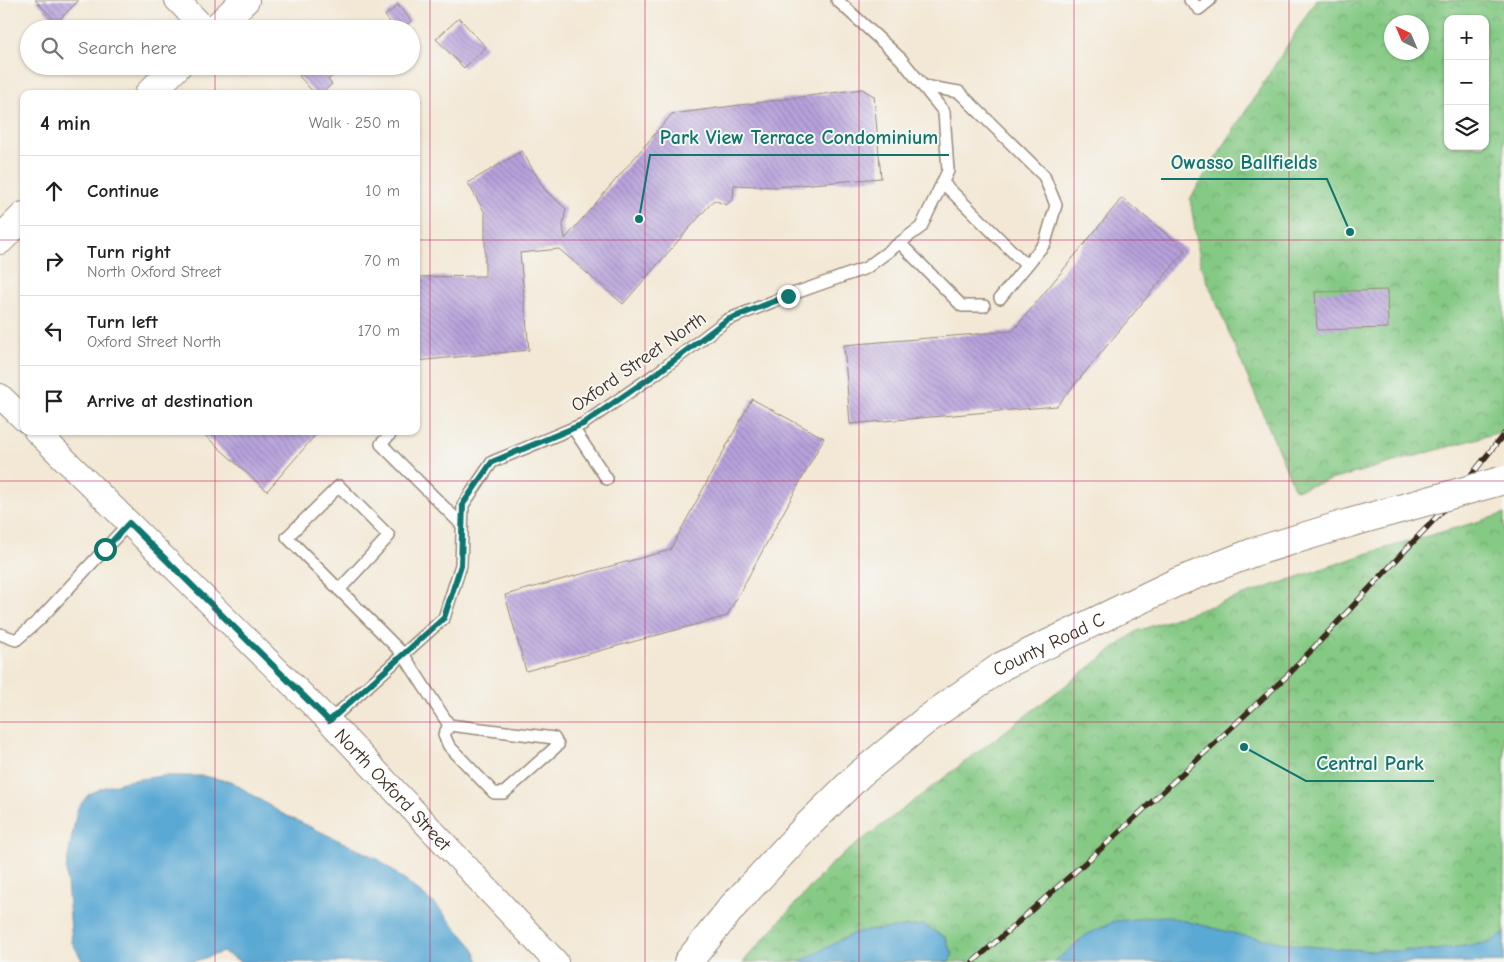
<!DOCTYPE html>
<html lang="en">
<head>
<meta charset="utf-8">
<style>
	:root { --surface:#fff; --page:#f2f2f2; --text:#202124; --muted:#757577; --line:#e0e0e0 }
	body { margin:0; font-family:"Comic Neue",sans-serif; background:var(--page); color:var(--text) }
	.controls { position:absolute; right:15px; top:15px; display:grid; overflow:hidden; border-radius:10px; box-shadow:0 1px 4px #0004 }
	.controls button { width:45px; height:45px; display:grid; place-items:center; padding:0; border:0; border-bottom:1px solid var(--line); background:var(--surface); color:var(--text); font:25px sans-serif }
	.compass { position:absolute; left:1384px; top:15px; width:45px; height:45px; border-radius:50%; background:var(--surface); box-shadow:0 1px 4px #0004; rotate:316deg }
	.stop { position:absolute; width:15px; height:15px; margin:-11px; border:4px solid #0f766e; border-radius:50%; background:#fff }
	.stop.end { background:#0f766e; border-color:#fff; box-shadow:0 1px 5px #0008 }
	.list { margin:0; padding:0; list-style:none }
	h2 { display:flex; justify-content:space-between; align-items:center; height:65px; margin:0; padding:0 20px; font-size:21px }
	h2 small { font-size:16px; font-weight:400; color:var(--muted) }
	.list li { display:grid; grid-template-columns:32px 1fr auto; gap:15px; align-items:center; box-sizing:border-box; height:70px; padding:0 20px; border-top:1px solid var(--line) }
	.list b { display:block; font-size:19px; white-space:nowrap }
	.list p { margin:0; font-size:16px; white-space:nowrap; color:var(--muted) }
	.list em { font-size:16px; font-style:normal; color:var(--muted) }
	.icon { flex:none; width:28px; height:28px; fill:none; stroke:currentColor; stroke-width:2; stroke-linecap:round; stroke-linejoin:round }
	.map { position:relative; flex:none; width:1504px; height:962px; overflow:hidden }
	.search { position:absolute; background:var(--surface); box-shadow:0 1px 4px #0004; left:20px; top:20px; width:400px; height:55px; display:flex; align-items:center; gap:12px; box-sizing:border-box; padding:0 18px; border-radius:28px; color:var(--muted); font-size:19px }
	.panel { position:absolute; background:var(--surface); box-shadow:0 1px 4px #0004; left:20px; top:90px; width:400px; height:345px; border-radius:10px }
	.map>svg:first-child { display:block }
	.park { fill:url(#park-crowns); stroke:#607a51; fill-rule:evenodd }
	.water { fill:#5aa9d4; stroke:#4a6a79 }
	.building { fill:url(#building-back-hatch) }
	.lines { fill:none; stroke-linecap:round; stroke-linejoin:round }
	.service-casing { stroke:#97897a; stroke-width:14 }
	.minor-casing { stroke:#97897a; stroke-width:26 }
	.tertiary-casing { stroke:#97897a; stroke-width:30 }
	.secondary-casing { stroke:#97897a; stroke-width:30 }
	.service { stroke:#fff; stroke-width:11 }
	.minor { stroke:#fff; stroke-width:24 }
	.tertiary { stroke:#fff; stroke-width:28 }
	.secondary { stroke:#fff; stroke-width:28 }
	.rail-casing { stroke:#3b2a1e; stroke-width:5.5 }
	.rail { stroke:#f6f6f2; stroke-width:4; stroke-dasharray:11; stroke-linecap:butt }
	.secondary-bridge-casing { stroke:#97897a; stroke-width:30; stroke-linecap:butt }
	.secondary-bridge { stroke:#fff; stroke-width:28 }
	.route { stroke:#0f766e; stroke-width:6 }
	.grid { fill:none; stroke:#c2185b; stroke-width:1; stroke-opacity:0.55 }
	.labels { text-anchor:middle; stroke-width:4; stroke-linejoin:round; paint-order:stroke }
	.street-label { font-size:19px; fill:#3b2a1e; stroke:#f6f6f2 }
	.leader { fill:none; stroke:#0f766e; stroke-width:2 }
	.callout-dot { fill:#0f766e; stroke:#f6f6f2; stroke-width:2 }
	.callout-label { font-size:20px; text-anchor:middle; font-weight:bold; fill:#0f766e; stroke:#f6f6f2; stroke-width:4; stroke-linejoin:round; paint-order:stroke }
</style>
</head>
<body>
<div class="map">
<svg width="1504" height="962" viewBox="0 0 1504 962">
	<defs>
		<pattern id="park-crowns" width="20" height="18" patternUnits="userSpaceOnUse" patternTransform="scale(1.25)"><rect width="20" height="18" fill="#84c984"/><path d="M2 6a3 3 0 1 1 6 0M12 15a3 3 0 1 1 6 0" fill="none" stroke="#6da36b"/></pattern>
		<pattern id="building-back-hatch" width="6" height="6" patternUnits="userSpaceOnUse" patternTransform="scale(1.25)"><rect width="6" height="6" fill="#b7a2dc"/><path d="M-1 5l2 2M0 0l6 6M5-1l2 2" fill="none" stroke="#9684b2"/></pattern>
	</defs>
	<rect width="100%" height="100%" fill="#f6f6f2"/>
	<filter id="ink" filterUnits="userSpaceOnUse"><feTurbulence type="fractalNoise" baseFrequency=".02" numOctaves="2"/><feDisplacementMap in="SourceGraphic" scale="10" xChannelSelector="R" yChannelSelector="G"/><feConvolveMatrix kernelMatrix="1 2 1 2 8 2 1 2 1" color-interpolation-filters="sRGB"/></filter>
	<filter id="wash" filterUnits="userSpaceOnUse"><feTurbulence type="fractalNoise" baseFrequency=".0096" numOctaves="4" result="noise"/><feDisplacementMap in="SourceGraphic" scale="20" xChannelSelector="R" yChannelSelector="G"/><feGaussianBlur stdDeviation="1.12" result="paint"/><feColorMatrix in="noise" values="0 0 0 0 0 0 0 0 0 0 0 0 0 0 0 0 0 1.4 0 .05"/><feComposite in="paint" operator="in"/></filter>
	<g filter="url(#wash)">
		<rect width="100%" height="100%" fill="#f3e8d5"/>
		<g class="park">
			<path d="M1316,0h188v431l-209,59 -94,-224 -11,-67zM1448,19h37v127h-37zM1392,22h30v30h-30z"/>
			<path d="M1504,514v448h-761l89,-99 305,-232 232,-78z"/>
		</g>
		<g class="water">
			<path d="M161,776h42l29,6 49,31 97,46 59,47 36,41 6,15h-237l-19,-10 -31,10h-109l-11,-20 -6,-73 11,-60 11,-14 14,-7 25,-7z"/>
			<path d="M1165,916l80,20 60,10 69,5 61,-1 57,-8 12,-9v29h-450l32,-27 29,-14z"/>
			<path d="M924,925l21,12 8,18 -5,7h-149l57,-30z"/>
		</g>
		<g id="blocks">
			<g class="building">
				<path d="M35,0h44l-22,22z"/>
				<path d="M398,5l13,16 -9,8h-6l-11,-13z"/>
				<path d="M459,18l27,29 -22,21 -28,-29z"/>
				<path d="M310,66h33l-15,14 4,4 -11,10h-6l-16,-18z"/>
				<path d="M862,89l12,7 7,82 -104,9 -43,-2 -1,14 -7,6 -12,-5 -91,104 -64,-55 -39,4 9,97 -113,11v-84l69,-1v-63l-17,-30 54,-32 23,39 21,19 -3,16 2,14 107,-125z"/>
				<path d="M1122,198l64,52 -129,156 -207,18 -6,-79 169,-14z"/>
				<path d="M1387,290l1,38 -71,2 -2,-38z"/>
				<path d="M752,399l72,39 -97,178 -201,55 -21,-76 165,-45z"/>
				<path d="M200,431h119l-52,60z"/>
			</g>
		</g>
	</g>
	<g filter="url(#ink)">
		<use href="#blocks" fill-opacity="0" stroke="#97897a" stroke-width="1"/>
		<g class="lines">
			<g class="service-casing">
				<g id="service">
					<path d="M1190,0l9,9 11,-9"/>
					<path d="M923,86l36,6 85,84 12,29 -11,38 -45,55"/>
					<path d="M943,183l83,82"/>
					<path d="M900,243l62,63h22"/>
					<path d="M573,428l34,51"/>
					<path d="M393,431l-12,13 80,80"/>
					<path d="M339,590l50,-54 -50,-50 -52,51 116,117 46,71 -5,10 5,11 45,47h10l54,-48 -4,-7 -105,-13"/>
					<path d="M0,634l16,6 23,-20 90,-97"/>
					<path d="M329,721l115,-103 17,-53 2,-60 29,-43 91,-38 74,-51 70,-53 60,-24 79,-28 55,-41 27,-56 -4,-59 -43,-53 -64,-59"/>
				</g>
			</g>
			<g class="minor-casing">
				<g id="minor">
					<path d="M177,0l28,29"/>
					<path d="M0,396l24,23"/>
					<path id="s1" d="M36,431l293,290 227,241"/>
				</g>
			</g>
			<g class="tertiary-casing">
				<g id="tertiary">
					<path d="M215,29l30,-29"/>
					<path d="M149,94l28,-28"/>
					<path d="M0,240l24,-24"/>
				</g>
			</g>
			<g class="secondary-casing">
				<g id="secondary">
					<path id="s2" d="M688,962l45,-56 74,-80 52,-51 66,-54 77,-55 173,-83 79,-31 95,-29"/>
				</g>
			</g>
			<use href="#service" class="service"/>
			<use href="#minor" class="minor"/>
			<use href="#tertiary" class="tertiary"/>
			<use href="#secondary" class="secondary"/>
			<g class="rail-casing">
				<path id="rail" d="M973,962l140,-124 176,-164 157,-167 58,-73"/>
			</g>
			<use href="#rail" class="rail"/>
			<g class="secondary-bridge-casing">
				<path id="secondary-bridge" d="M1349,523l155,-43"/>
			</g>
			<use href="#secondary-bridge" class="secondary-bridge"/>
		</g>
	</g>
	<g class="lines" filter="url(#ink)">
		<path class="route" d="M105,549l24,-26 200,198 115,-103 17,-53 2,-61 29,-42 91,-38 74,-51 70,-53 61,-24"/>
	</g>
	<path class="grid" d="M215,0v29M430,0v962M645,0v962M859,0v962M1074,0v962M1289,0v962M215,66v28M0,240h24M416,240h1088M215,431v531M0,481h1504M0,722h1504"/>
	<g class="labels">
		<g class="street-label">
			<text transform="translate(638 361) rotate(-35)" y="7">Oxford Street North</text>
			<text dy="7" stroke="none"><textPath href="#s2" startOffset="485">County Road C</textPath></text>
			<text dy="7" stroke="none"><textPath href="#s1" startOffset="506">North Oxford Street</textPath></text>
		</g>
	</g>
	<path class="leader" d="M639 219L650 155H949M1350 232L1327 179H1161M1244 747L1306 781H1434"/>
	<g class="callout-dot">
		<circle cx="639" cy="219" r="5"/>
		<circle cx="1350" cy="232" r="5"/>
		<circle cx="1244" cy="747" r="5"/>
	</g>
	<g class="callout-label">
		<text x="799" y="144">Park View Terrace Condominium</text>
		<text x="1244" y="169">Owasso Ballfields</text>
		<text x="1370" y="770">Central Park</text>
	</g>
</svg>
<div class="controls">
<button>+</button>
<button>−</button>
<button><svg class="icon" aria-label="layers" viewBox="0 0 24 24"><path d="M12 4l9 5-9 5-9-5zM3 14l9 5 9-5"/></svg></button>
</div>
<svg class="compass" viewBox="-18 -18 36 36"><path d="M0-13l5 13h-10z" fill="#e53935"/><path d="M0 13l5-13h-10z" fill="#757577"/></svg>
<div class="stop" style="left:105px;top:549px"></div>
<div class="stop end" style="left:788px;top:296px"></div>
<div class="search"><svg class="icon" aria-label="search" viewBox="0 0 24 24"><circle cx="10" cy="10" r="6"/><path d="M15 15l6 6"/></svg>Search here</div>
<section class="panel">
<h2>4 min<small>Walk · 250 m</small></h2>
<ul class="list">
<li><svg class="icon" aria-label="ahead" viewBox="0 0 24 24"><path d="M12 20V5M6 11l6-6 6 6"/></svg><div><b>Continue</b></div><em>10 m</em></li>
<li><svg class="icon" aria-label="right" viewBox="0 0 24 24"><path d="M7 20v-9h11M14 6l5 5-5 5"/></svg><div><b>Turn right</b><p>North Oxford Street</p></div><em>70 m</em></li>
<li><svg class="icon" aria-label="left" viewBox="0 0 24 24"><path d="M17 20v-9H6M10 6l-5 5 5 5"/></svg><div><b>Turn left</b><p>Oxford Street North</p></div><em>170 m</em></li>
<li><svg class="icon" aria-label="arrive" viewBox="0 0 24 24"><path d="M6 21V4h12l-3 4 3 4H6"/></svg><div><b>Arrive at destination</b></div></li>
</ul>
</section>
</div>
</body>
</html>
